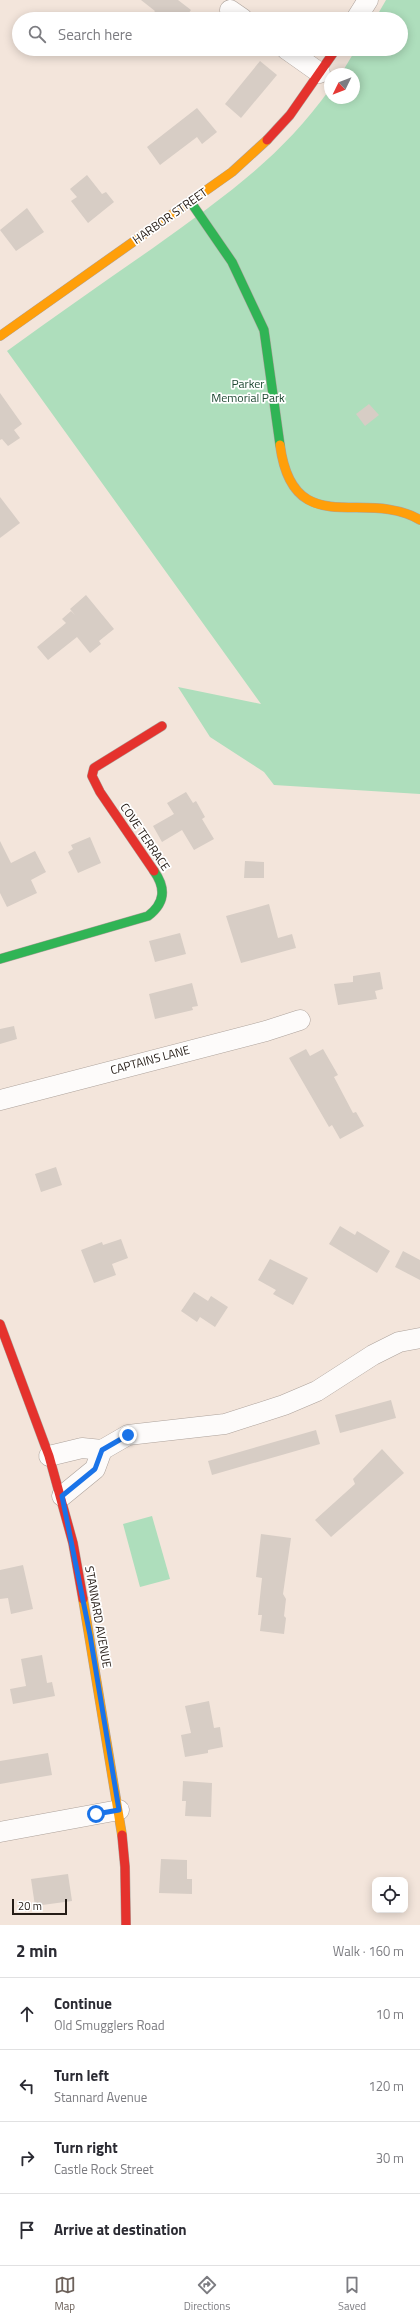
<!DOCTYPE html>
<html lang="en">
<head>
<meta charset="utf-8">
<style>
	:root { --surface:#fff; --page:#f2f2f3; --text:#2b2b33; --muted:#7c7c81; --line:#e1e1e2; --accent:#6d625b }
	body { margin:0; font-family:"Titillium Web",sans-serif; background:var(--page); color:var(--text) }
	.controls { position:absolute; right:12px; bottom:12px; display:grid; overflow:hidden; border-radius:8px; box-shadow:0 2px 10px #0003 }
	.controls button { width:36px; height:36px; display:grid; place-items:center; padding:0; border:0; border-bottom:1px solid var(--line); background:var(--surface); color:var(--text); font:20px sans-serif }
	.compass { position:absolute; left:324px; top:68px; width:36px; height:36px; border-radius:50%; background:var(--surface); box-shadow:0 2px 10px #0003; rotate:227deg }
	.scale { position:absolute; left:12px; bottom:10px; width:55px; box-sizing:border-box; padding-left:4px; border:2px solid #251c16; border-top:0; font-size:11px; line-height:14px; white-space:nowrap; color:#251c16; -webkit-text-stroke:3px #fff; paint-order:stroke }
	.stop { position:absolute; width:12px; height:12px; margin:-9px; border:3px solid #1a73e8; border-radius:50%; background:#fff }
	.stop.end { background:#1a73e8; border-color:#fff; box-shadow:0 1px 4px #0008 }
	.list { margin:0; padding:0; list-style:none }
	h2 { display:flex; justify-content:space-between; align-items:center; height:52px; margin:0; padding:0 16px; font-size:17px }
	h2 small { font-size:13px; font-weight:400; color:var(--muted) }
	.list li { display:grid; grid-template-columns:26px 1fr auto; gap:12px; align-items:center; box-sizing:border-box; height:72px; padding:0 16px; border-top:1px solid var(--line) }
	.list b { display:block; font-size:15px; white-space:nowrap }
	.list p { margin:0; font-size:13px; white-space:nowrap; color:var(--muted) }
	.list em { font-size:13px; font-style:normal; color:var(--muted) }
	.icon { flex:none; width:22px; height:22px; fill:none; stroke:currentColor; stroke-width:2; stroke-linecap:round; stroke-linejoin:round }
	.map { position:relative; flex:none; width:420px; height:1925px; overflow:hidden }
	.search { position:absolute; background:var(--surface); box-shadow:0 2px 10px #0003; left:12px; right:12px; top:12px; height:44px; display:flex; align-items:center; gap:10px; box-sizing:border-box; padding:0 14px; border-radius:22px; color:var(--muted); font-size:15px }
	.sheet { height:340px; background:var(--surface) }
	nav { display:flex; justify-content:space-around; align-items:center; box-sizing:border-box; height:56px; border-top:1px solid var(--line); background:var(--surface); font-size:11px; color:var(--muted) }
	nav a { display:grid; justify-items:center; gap:2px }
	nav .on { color:var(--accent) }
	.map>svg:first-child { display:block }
	.green { fill:#aedebc }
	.building { fill:#d7cdc5 }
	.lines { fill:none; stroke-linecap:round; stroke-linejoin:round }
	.street-casing { stroke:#ada29b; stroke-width:21 }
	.fast-casing { stroke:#ada29b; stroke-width:10 }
	.slow-casing { stroke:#ada29b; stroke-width:10 }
	.jam-casing { stroke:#ada29b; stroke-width:10 }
	.street { stroke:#fdfbfa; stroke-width:20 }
	.fast { stroke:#30b455; stroke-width:9 }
	.slow { stroke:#ff9f0a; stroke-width:9 }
	.jam { stroke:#e5322d; stroke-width:9 }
	.route { stroke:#1a73e8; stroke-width:5 }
	.labels { text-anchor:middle; stroke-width:3.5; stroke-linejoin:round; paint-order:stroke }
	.street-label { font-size:12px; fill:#251c16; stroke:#fff }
	.park-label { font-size:12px; fill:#204a34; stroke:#fff }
</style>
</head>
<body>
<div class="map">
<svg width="420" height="1925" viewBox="0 0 420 1925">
	<rect width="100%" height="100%" fill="#f3e5db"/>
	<g class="green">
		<path d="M386,0h34v794l-146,-9 -10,-13 -54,-35 -32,-50 83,17 -254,-353c48,-35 97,-69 146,-103 69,-50 126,-88 177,-159v9h24v-24h-13l15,-25h45v-30h-26z"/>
		<path d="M152,1516l18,63 -30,8 -17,-63z"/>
	</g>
	<g class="building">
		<path d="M141,0h37l13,10 -7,9h-35l6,-8z"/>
		<path d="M260,61l17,14 -36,43 -16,-14z"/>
		<path d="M197,108l20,24 -15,12 -5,-7 -37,28 -13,-18z"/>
		<path d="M87,175l15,19 4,-2 8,10 -26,21 -17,-22 6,-4 -7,-8z"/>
		<path d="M27,208l17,24 -28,19 -16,-21z"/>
		<path d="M0,393l22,31 -8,6 6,8 -12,8 -6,-7 -2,1z"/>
		<path d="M369,404l10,11 -14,11 -9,-12z"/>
		<path d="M0,497l20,26 -20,15z"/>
		<path d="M86,595l28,34 -15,12 2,3 -11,9 -13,-16 -29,23 -11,-13 29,-24 -4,-4 9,-8 4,4 -5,-6z"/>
		<path d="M186,792l7,11 3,-2 9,16 -3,2 12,20 -20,11 -12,-20 -20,12 -9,-16 21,-12 -7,-11z"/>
		<path d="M90,837l11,26 -23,10 -10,-21 5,-3 -2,-4z"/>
		<path d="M0,841l11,22 24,-12 11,21 -15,8 6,13 -30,14 -7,-14z"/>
		<path d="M245,861l19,1v16h-20z"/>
		<path d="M269,904l9,34 14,-4 4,14 -55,15 -15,-47z"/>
		<path d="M180,933l6,21 -31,8 -6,-21z"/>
		<path d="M380,972l3,17 -8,2 2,8 -39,6 -4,-21 19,-2v-6z"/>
		<path d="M192,983l6,23 -6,1 1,3 -38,9 -6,-25z"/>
		<path d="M14,1026l3,13 -17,5v-15z"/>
		<path d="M306,1049l4,7 13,-7 15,26 -4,2 19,36 3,-1 8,14 -24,13 -8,-14 -3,2 -40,-69z"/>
		<path d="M56,1167l6,18 -21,7 -6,-18z"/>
		<path d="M340,1226l15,9 2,-4 33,20 -13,22 -48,-29z"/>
		<path d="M121,1239l7,19 -16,6 4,11 -22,8 -13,-33 21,-8 1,3z"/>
		<path d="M403,1251l17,9v20l-25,-13z"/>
		<path d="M270,1259l38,19 -15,27 -20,-11 3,-4 -18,-10z"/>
		<path d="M194,1292l14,9 3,-5 17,11 -13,20 -15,-10 -3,5 -16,-11z"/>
		<path d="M391,1400l5,18 -56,15 -5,-18z"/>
		<path d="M316,1430l4,14 -108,31 -4,-14z"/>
		<path d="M382,1449l22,24 -73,64 -16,-17 40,-36 -2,-5z"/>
		<path d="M261,1534l30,4 -8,56 3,5 -2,17 2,2 -2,16 -24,-3 2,-16h-4l4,-37 -6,-1z"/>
		<path d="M23,1565l10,44 -22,5 -3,-16 -8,1v-29z"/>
		<path d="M42,1655l5,28 5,-1 3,14 -42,8 -3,-15 16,-3 -5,-27z"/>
		<path d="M209,1701l5,27 6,-1 3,20 -15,3v3l-23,4 -4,-22 10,-2 -6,-27z"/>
		<path d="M48,1753l4,22 -52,9v-23z"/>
		<path d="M183,1781l29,2 -1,34 -26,-1 1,-15h-4z"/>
		<path d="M161,1859l26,1v19h5v15l-33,-1z"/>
		<path d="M68,1874l4,27 -37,5 -4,-27z"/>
	</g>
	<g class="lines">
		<g class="street-casing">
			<g id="street">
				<path d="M230,10l13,9"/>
				<path d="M356,19l12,-19"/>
				<path d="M286,49l34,24"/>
				<path d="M0,1100l266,-69 34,-11"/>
				<path d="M49,1456l33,-8 20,2"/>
				<path d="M62,1496l33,-27 7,-19 26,-15 97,-11 59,-19 33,-14 56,-36 26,-13 21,-4"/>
				<path d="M0,1832l119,-22"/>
			</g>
		</g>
		<g class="fast-casing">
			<g id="fast">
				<path d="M190,201l42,61 32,68 16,115"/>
				<path d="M0,959l148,-43c17,-13 18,-28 6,-45"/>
			</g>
		</g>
		<g class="slow-casing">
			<g id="slow">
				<path d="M0,336l232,-164 35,-32"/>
				<path d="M280,445c13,98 85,42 140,75"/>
				<path d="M83,1599l39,236"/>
			</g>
		</g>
		<g class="jam-casing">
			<g id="jam">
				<path d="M267,140l23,-25 46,-66"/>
				<path d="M154,871l-54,-79 -8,-16 2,-8 68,-42"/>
				<path d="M0,1324l49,132 24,87 10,56"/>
				<path d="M122,1835l3,32 1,58"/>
			</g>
		</g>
		<use href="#street" class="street"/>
		<use href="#fast" class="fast"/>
		<use href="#slow" class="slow"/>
		<use href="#jam" class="jam"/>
	</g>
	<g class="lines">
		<path class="route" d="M96,1814l23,-4 -29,-175 -28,-139 33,-27 7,-19 26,-15"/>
	</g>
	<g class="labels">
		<g class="street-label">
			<text transform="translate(170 216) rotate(-35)" y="4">HARBOR STREET</text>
			<text transform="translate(145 837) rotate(56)" y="4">COVE TERRACE</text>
			<text transform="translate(150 1060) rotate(-15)" y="4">CAPTAINS LANE</text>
			<text transform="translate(98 1617) rotate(80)" y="4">STANNARD AVENUE</text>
		</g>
		<g class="park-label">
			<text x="248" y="388">Parker<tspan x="248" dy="14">Memorial Park</tspan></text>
		</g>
	</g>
</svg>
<div class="controls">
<button><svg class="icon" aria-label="locate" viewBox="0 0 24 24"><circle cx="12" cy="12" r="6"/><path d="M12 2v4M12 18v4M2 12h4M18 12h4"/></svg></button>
</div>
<svg class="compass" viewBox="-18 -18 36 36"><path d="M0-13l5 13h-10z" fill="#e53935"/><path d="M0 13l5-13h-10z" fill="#7c7c81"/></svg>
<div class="scale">20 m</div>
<div class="stop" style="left:96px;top:1814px"></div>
<div class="stop end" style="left:128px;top:1435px"></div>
<div class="search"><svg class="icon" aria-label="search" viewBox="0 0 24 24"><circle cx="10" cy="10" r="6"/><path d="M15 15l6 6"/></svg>Search here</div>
</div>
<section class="sheet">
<h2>2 min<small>Walk · 160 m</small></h2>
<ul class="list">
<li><svg class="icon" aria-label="ahead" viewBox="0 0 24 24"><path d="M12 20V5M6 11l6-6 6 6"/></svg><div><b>Continue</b><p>Old Smugglers Road</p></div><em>10 m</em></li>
<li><svg class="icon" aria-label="left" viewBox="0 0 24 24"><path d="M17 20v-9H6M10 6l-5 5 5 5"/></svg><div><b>Turn left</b><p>Stannard Avenue</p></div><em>120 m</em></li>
<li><svg class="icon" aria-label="right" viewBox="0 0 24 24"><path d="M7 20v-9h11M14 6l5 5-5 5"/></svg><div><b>Turn right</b><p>Castle Rock Street</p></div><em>30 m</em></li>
<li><svg class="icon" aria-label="arrive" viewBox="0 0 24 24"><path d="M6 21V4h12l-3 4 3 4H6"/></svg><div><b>Arrive at destination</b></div></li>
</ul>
</section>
<nav>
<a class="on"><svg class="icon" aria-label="map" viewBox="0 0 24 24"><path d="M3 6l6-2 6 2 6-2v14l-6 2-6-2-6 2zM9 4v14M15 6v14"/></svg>Map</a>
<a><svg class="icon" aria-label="directions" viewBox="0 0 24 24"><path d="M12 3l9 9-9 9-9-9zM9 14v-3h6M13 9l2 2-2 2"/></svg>Directions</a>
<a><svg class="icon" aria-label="saved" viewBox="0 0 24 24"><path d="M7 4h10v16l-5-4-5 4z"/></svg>Saved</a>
</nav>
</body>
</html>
